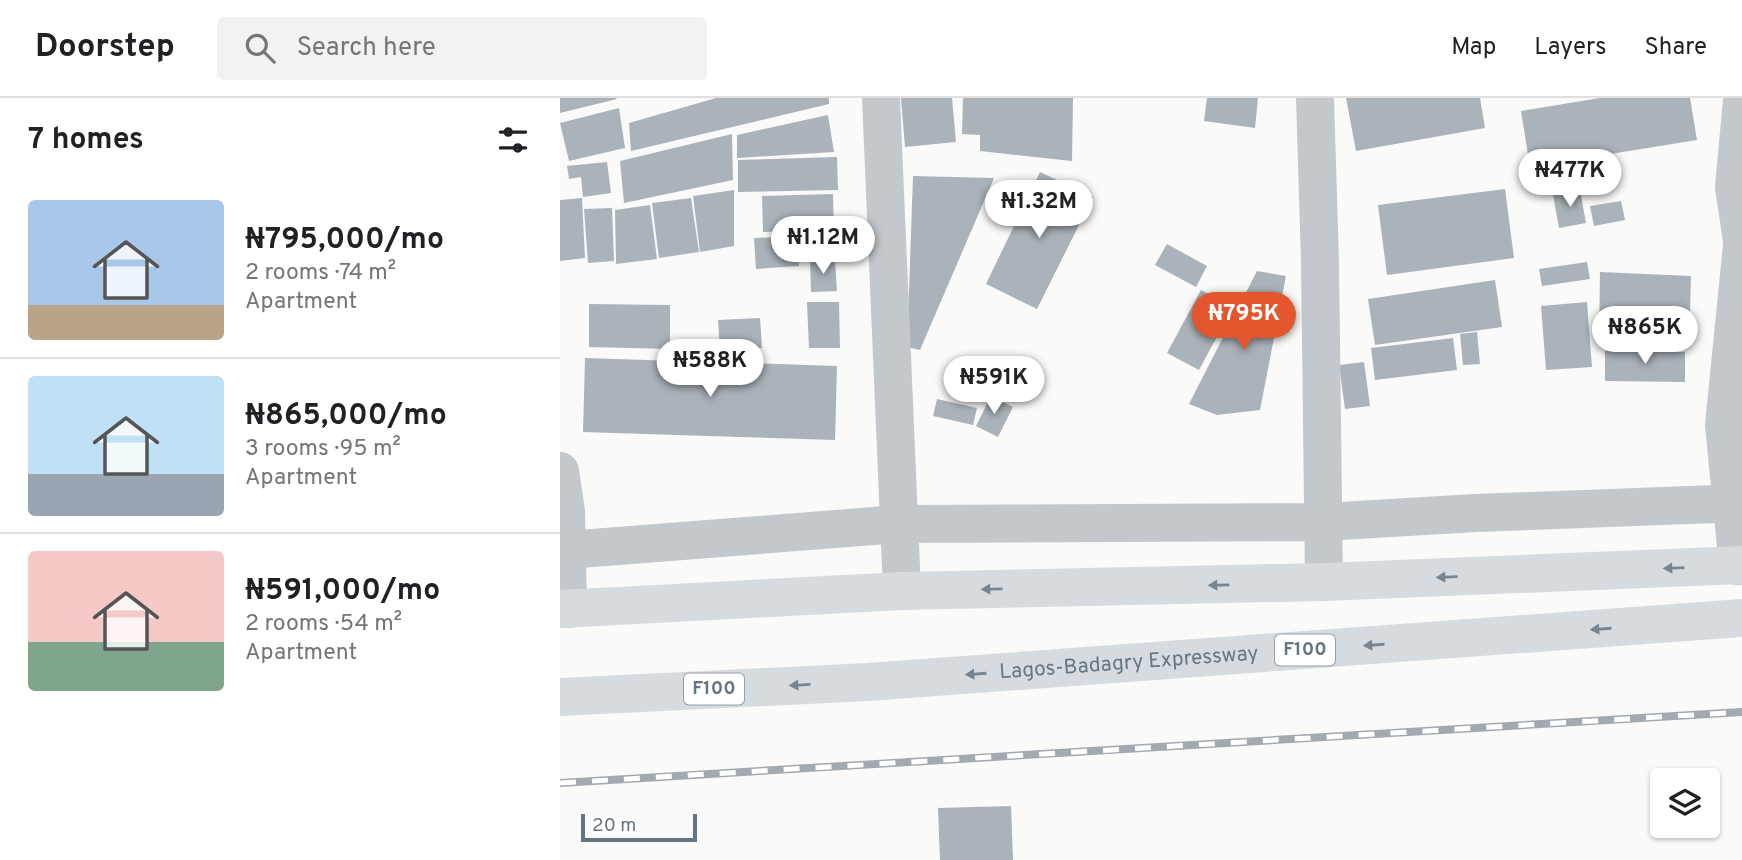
<!DOCTYPE html>
<html lang="en">
<head>
<meta charset="utf-8">
<style>
	:root { --surface:#fff; --page:#f2f2f2; --text:#202124; --muted:#757577; --line:#e0e0e0; --accent:#e4572e }
	body { margin:0; font-family:Overpass,sans-serif; background:var(--page); color:var(--text); height:100vh; display:flex; flex-direction:column; font-size:26px; white-space:nowrap }
	* { box-sizing:border-box; margin:0 }
	p { font-size:23px; color:var(--muted) }
	.icon { flex:none; width:38px; height:38px; fill:none; stroke:currentColor; stroke-width:2; stroke-linecap:round; stroke-linejoin:round }
	.map { position:relative; flex:1; overflow:hidden }
	.side { display:flex; flex-direction:column; background:var(--surface); width:560px }
	.side>* { flex:none }
	.fabs { position:absolute; left:1090px; top:670px; display:grid; gap:14px }
	.fabs a { display:grid; place-items:center; width:70px; height:70px; border-radius:7px; background:var(--surface); box-shadow:0 2px 5px #0004; font-size:35px }
	.scale { position:absolute; left:21px; bottom:18px; width:116px; box-sizing:border-box; padding-left:7px; border:4px solid #657683; border-top:0; font-size:19px; line-height:24px; white-space:nowrap; color:#657683; -webkit-text-stroke:5px #fff; paint-order:stroke }
	.price { position:absolute; translate:-50% -60px; padding:0 16px; border-radius:24px; background:#fff; color:#222; font-size:23px; line-height:46px; filter:drop-shadow(0 2px 4px #0008) }
	.price::after { content:''; position:absolute; left:50%; top:42px; width:21px; height:16px; margin-left:-10px; background:inherit; clip-path:polygon(0 0,100% 0,50% 100%) }
	.price.on { background:var(--accent); color:#fff }
	ul { padding:0; list-style:none }
	li { display:flex; align-items:center; gap:21px; height:175px; padding:0 28px }
	li+li { border-top:2px solid var(--line) }
	li span { display:grid; place-items:center; flex:none; width:196px; height:140px; border-radius:7px; color:#555 }
	li>.icon { margin-inline-start:auto }
	span .icon { width:84px; height:84px; fill:#fffc; stroke-width:1 }
	li b { font-size:30px }
	h2 { display:flex; justify-content:space-between; align-items:center; height:84px; padding:0 28px; font-size:30px }
	header { display:flex; align-items:center; gap:42px; box-sizing:border-box; height:98px; padding:0 35px; background:var(--surface); border-bottom:2px solid var(--line) }
	header strong { font-size:33px }
	nav { display:flex; gap:38px; margin-inline-start:auto; font-size:24px }
	.search { width:490px; height:63px; background:var(--page); display:flex; align-items:center; gap:18px; box-sizing:border-box; padding:0 24px; border-radius:7px; color:var(--muted); font-size:26px }
	main { display:flex; flex:1; min-height:0 }
	.map>svg:first-child { display:block }
	.building { fill:#aab3b9 }
	.lines { fill:none; stroke-linecap:round; stroke-linejoin:round }
	.minor { stroke:#c3c8cc; stroke-width:38 }
	.major { stroke:#d6dbdf; stroke-width:38 }
	.highway { stroke:#d6dbdf; stroke-width:38 }
	.rail-casing { stroke:#a2aab0; stroke-width:8 }
	.rail { stroke:#fff; stroke-width:5; stroke-dasharray:16; stroke-linecap:butt }
	.oneway { fill:#768591 }
	.labels { text-anchor:middle; dominant-baseline:central; stroke-width:7; stroke-linejoin:round; paint-order:stroke }
	.shield { fill:#fff; stroke:#939fa8; stroke-width:2 }
	.shield-label { font-size:19px; font-weight:bold; fill:#657683 }
	.street-label { font-size:21px; fill:#657683; stroke:#fff }
</style>
</head>
<body>
<header>
<strong>Doorstep</strong>
<div class="search"><svg class="icon" aria-label="search" viewBox="0 0 24 24"><circle cx="10" cy="10" r="6"/><path d="M15 15l6 6"/></svg>Search here</div>
<nav><a>Map</a><a>Layers</a><a>Share</a></nav>
</header>
<main>
<section class="side">
<h2>7 homes<svg class="icon" aria-label="filters" viewBox="0 0 24 24"><path d="M4 7h16M4 17h16"/><circle cx="9" cy="7" r="2"/><circle cx="15" cy="17" r="2"/></svg></h2>
<ul>
<li><span style="background:linear-gradient(#a9c7e8 75%,#b9a48a 0)"><svg class="icon" aria-label="home" viewBox="0 0 24 24"><path d="M3 11l9-7 9 7M6 9v11h12V9"/></svg></span><div><b>₦795,000/mo</b><p>2 rooms · 74 m²</p><p>Apartment</p></div></li>
<li><span style="background:linear-gradient(#bfe0f5 70%,#9aa5b1 0)"><svg class="icon" aria-label="home" viewBox="0 0 24 24"><path d="M3 11l9-7 9 7M6 9v11h12V9"/></svg></span><div><b>₦865,000/mo</b><p>3 rooms · 95 m²</p><p>Apartment</p></div></li>
<li><span style="background:linear-gradient(#f6c9c9 65%,#7fa58c 0)"><svg class="icon" aria-label="home" viewBox="0 0 24 24"><path d="M3 11l9-7 9 7M6 9v11h12V9"/></svg></span><div><b>₦591,000/mo</b><p>2 rooms · 54 m²</p><p>Apartment</p></div></li>
</ul>
</section>
<div class="map">
<svg width="1182" height="762" viewBox="0 0 1182 762">
	<rect width="100%" height="100%" fill="#fafaf8"/>
	<path class="building" d="M0,0H56L57,1L0,15Z
		M156,0H269V6L71,53L69,25Z
		M341,0H392L396,44L345,49Z
		M403,0H513L512,63L420,53V37L402,36Z
		M647,0H698L695,30L644,23Z
		M786,0H920L925,30L796,53Z
		M1040,0H1130L1137,42L970,69L961,13Z
		M59,10L65,50L9,63L0,25Z
		M268,17L274,54L177,60V37Z
		M172,36L173,82L64,105L60,63Z
		M277,59L278,92L178,94V62Z
		M47,64L51,95L23,99L21,79L9,81L7,68Z
		M480,74L533,99L477,211L426,186Z
		M353,78L434,80L360,252L347,249Z
		M945,91L954,160L827,177L818,107Z
		M174,92V148L140,154L133,98Z
		M1020,92L1026,125L999,130L993,97Z
		M273,96L274,132L203,134L202,98Z
		M22,100L25,160L0,163V102Z
		M131,100L139,154L99,160L92,105Z
		M1061,103L1065,122L1034,128L1030,108Z
		M90,107L97,161L56,166L55,112Z
		M52,110L54,163L28,165L24,111Z
		M237,138L239,168L196,171L194,140Z
		M607,146L647,168L636,189L595,167Z
		M250,162H275L277,193L251,194Z
		M1027,164L1030,181L982,188L979,171Z
		M697,173L726,178L700,312L657,317L629,306Z
		M1040,174L1131,178L1129,249L1039,246Z
		M935,182L942,229L815,247L808,201Z
		M641,192L673,209L639,272L607,255Z
		M247,204H279L280,250H249Z
		M1027,204L1032,269L986,272L981,208Z
		M29,206L110,207V251L29,249Z
		M200,220L202,250L160,252L158,222Z
		M917,234L920,266L903,267L900,236Z
		M893,240L897,272L815,282L811,250Z
		M1045,253L1125,254V284L1045,283Z
		M25,260L277,268L275,342L23,334Z
		M804,264L810,308L785,311L779,267Z
		M431,298L453,309L438,339L416,328Z
		M377,301L417,310L413,327L373,318Z
		M451,708L453,762H380L378,710Z"/>
	<g class="lines">
		<path class="minor" d="M321,0L342,493
			M755,0L760,164L764,484
			M1182,2L1174,89L1182,143
			M0,373L6,413L8,511
			M7,452L339,426L763,424L916,415L1182,405
			M1178,468L1164,327L1182,147"/>
		<path class="major" d="M0,511L342,493L764,484L1182,467"/>
		<path class="highway" id="s1" d="M0,599L308,584L1182,520"/>
		<defs>
			<path id="rail" d="M0,685L1182,614"/>
		</defs>
		<use href="#rail" class="rail-casing"/>
		<use href="#rail" class="rail"/>
	</g>
	<defs><path id="oneway-solid" d="M-6-.8H1V-3.2L6.5 0L1 3.2V.8H-6Z" transform="scale(1.75)"/></defs>
	<g class="oneway">
		<use href="#oneway-solid" transform="translate(1114 470) rotate(178)"/>
		<use href="#oneway-solid" transform="translate(887 479) rotate(178)"/>
		<use href="#oneway-solid" transform="translate(659 487) rotate(179)"/>
		<use href="#oneway-solid" transform="translate(432 491) rotate(179)"/>
		<use href="#oneway-solid" transform="translate(1041 531) rotate(176)"/>
		<use href="#oneway-solid" transform="translate(814 547) rotate(176)"/>
		<use href="#oneway-solid" transform="translate(416 576) rotate(176)"/>
		<use href="#oneway-solid" transform="translate(240 587) rotate(177)"/>
	</g>
	<g class="labels">
		<g class="shield">
			<rect x="715" y="536.5" width="60" height="31" rx="5"/>
			<rect x="124" y="575.5" width="60" height="31" rx="5"/>
		</g>
		<g class="shield-label">
			<text x="745" y="552">F100</text>
			<text x="154" y="591">F100</text>
		</g>
		<g class="street-label">
			<text stroke="none"><textPath href="#s1" startOffset="570">Lagos-Badagry Expressway</textPath></text>
		</g>
	</g>
</svg>
<div class="fabs">
<a><svg class="icon" aria-label="layers" viewBox="0 0 24 24"><path d="M12 4l9 5-9 5-9-5zM3 14l9 5 9-5"/></svg></a>
</div>
<div class="scale">20 m</div>
<b class="price" style="left:1010px;top:111px">₦477K</b>
<b class="price" style="left:479px;top:142px">₦1.32M</b>
<b class="price" style="left:263px;top:178px">₦1.12M</b>
<b class="price on" style="left:684px;top:254px">₦795K</b>
<b class="price" style="left:1085px;top:268px">₦865K</b>
<b class="price" style="left:150px;top:301px">₦588K</b>
<b class="price" style="left:434px;top:318px">₦591K</b>
</div>
</main>
</body>
</html>
